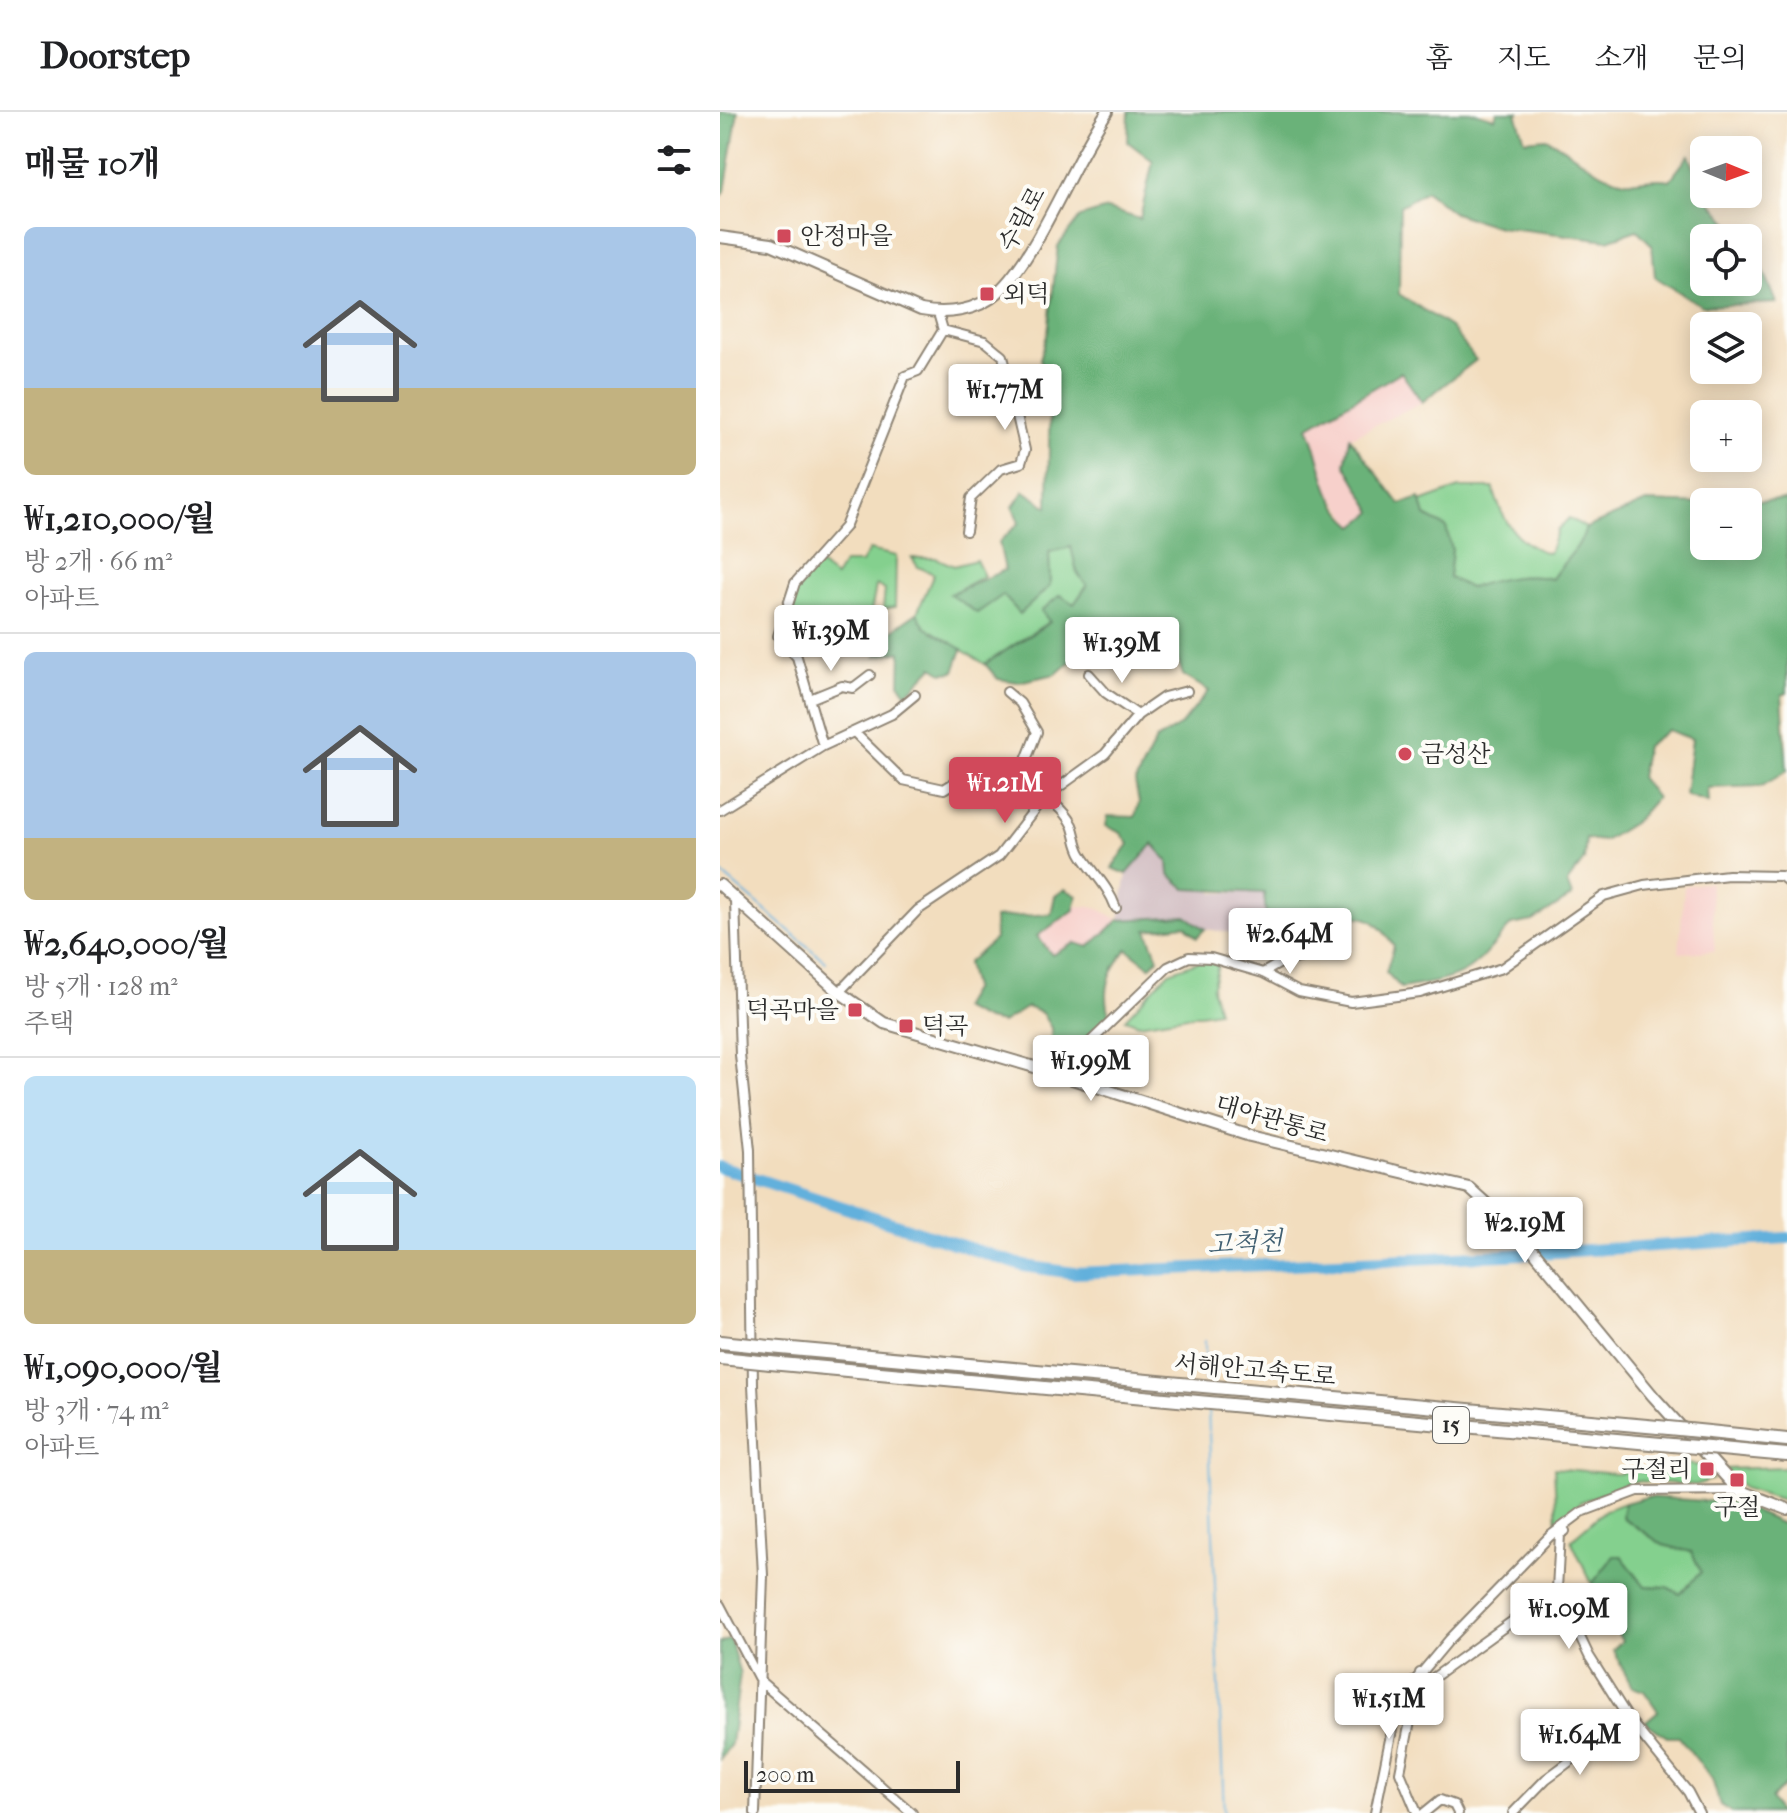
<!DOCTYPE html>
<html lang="ko">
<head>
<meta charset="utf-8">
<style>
	:root { --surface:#fff; --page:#f2f2f2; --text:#202124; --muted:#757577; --line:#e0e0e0; --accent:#d1495b }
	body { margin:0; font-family:"IM FELL French Canon","Noto Serif KR",serif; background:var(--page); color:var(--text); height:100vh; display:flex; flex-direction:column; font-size:30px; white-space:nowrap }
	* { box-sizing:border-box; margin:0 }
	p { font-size:26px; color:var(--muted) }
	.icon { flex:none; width:44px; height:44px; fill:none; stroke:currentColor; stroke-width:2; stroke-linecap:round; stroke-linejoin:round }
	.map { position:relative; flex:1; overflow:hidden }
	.drawer { display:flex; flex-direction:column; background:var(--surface); width:720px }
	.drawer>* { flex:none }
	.needle { width:52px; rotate:91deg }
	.fabs { position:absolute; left:970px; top:24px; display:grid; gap:16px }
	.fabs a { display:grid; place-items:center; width:72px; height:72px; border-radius:12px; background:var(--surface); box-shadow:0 4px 20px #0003; font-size:40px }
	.scale { position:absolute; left:24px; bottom:20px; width:216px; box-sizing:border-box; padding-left:8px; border:4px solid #2b2b2b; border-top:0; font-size:22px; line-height:28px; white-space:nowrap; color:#2b2b2b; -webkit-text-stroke:6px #fdfcf7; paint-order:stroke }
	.price { position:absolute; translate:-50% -68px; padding:0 18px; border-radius:8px; background:#fff; color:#222; font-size:26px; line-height:52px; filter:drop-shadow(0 2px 4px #0008) }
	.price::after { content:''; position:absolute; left:50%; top:48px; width:24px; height:18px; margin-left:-12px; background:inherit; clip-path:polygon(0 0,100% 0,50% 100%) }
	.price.selected { background:var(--accent); color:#fff }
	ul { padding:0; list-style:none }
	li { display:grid; align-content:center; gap:16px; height:424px; padding:0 24px }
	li+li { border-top:2px solid var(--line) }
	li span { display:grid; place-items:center; height:248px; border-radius:12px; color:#555 }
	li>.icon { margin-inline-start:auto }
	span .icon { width:144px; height:144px; fill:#fffc; stroke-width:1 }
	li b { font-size:34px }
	h2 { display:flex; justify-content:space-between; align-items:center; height:96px; padding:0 24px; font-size:34px }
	header { display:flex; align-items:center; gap:48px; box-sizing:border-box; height:112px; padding:0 40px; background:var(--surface); border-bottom:2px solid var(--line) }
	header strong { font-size:38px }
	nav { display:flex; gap:44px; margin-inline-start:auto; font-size:28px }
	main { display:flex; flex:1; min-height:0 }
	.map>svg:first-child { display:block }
	.built { fill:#f7d0cb }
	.industrial { fill:#d2bec2 }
	.green { fill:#84d08e; stroke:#587e5c; stroke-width:2 }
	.forest { fill:#6bb279; stroke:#4b6e52; stroke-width:2 }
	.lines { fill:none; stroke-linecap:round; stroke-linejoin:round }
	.stream { stroke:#62b0dc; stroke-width:2 }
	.river { stroke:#62b0dc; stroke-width:12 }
	.minor-casing { stroke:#8e8474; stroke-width:12 }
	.major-casing { stroke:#8e8474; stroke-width:14 }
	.highway-casing { stroke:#8e8474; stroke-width:16 }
	.minor { stroke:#fff; stroke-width:8 }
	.major { stroke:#fff; stroke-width:10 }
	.highway { stroke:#fff; stroke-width:12 }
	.highway-bridge-casing { stroke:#8e8474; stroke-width:16; stroke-linecap:butt }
	.highway-bridge { stroke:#fff; stroke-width:12 }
	.poi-dot { fill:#d1495b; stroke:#fdfcf7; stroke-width:3 }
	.labels { text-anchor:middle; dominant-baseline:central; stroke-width:8; stroke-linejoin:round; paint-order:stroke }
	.shield { fill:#fdfcf7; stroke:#6a6a68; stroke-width:2 }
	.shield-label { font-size:22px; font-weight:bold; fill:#2b2b2b }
	.street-label { font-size:24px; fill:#2b2b2b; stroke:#fdfcf7 }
	.poi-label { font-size:24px; fill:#2b2b2b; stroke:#fdfcf7; text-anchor:start }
	.water-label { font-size:26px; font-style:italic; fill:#416072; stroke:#fdfcf7 }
</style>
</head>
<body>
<header>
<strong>Doorstep</strong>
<nav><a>홈</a><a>지도</a><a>소개</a><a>문의</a></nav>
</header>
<main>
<section class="drawer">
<h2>매물 10개<svg class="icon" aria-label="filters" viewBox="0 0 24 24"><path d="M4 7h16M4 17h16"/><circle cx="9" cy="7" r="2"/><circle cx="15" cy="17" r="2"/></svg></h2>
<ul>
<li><span style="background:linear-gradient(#a9c7e8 65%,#c2b280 0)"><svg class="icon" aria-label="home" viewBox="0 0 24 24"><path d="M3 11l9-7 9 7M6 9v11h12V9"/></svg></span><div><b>₩1,210,000/월</b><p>방 2개 · 66 m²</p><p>아파트</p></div></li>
<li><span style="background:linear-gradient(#a9c7e8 75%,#c2b280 0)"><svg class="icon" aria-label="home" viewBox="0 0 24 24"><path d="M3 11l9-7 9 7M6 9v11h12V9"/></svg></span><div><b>₩2,640,000/월</b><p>방 5개 · 128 m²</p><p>주택</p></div></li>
<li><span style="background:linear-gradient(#bfe0f5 70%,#c2b280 0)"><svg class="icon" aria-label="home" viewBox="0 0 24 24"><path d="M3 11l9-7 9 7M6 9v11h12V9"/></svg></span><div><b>₩1,090,000/월</b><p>방 3개 · 74 m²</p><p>아파트</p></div></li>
</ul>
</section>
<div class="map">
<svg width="1067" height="1701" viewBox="0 0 1067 1701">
	<rect width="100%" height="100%" fill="#fdfcf7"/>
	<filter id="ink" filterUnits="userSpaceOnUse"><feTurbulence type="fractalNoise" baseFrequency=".0125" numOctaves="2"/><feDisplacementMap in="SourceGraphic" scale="16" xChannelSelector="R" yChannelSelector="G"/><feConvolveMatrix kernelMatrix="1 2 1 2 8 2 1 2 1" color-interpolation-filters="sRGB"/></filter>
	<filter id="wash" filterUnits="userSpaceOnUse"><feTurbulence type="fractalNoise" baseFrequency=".006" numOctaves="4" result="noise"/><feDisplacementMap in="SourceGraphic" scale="32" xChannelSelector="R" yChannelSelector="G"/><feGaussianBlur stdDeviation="1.8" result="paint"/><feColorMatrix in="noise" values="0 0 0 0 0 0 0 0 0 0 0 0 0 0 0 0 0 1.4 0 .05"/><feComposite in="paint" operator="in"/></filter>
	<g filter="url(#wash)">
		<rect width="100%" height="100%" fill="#f2ddbe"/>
		<path class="built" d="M682,260L702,290L630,326L625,352L653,400L635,415L602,369L597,335L588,315Z
			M990,770L995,839L959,841L964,774Z
			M355,794L376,795L399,808L369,835L354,831L332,844L317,824Z"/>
		<path class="industrial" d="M433,732L448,749L494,781H544L546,804L540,825L485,817L465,804L399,808L407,762Z"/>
		<path class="green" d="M739,376H773C781,406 797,434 829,441L837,419L849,406L866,416C860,438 844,448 832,467C803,461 776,467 749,477L729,465L732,438L704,404L701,390Z
			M352,435L357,460L367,473L354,492L340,484L322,499L330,509L265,552L205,515L197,501L214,462L198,455L192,446H216L234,454L256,448L264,464L230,482L283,483L300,501L330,474L329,440Z
			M149,438L176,444L175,495L163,497L165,478L156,473C142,565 125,509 76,540L62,520L77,475L97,451L115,465L124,451H141Z
			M483,848L498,853L492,877L498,899L419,912L405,907L449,860Z
			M968,1352L982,1354L993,1367L976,1373L915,1369L860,1390L856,1400L837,1413L834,1356L896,1362L915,1359L961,1362Z
			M1067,1355V1389L1023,1376L1004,1357Z
			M904,1391L903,1406L943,1433L972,1440L981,1460L960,1483L947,1475L925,1474L901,1444H894L872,1472L851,1428L885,1398Z"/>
		<path class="forest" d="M0,0H18L5,79L0,85Z
			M409,0H755L775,6L777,0H800L796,1L805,28L826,26C854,40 874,63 905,69C920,71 934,64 950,68L969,43L984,82L1022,126H984V170H1028V133L1039,147L1057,191L982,194L935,165L932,133L917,118L888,128L779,115L734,101L706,79L680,94L679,182L730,215L756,248L702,290L681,260L588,315C605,351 600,385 635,414L653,400L625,352L630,326L680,392L700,386L705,404L726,415L732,438L729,465L749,476C776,467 803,461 832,467C844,448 860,437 866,416L926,390L984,392V434H1028V390H1005L1067,388V581L1062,583L1067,659L1042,674L987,676L988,690L965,683L972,627L948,618L926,634L920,665L936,686L916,709L884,729L866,727L864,748L847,771L852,784L813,809L791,813C747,864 748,865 681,876L666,860L674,834C643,786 637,817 600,795L582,805L564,804L576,828L556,840L540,825L546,804L544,781L466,777L449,762L448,749L433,732L407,762L392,756L409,732L401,721L386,714L388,704L415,705L419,690L415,670L436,628L461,613L489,579L463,563L457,545L426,557L406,541L395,511L382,509L353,547L336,562L298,570L278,567L265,552L330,510L321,499L340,483L354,492L367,474L357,460L351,435L329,440L330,474L300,502L283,483L257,501L230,482L285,458L279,430L299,411L293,395L304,379L328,395L330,275L320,247L328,220L338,134L360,105L387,97L420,107L433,49L408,30Z
			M197,501L205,515L242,537L234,560L223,561L213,555L187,582L180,572L181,539L156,544L167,522Z
			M345,777L357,784L354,798L317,824L332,843L355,831L369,835L399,808L466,804L485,817L477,825L465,813L427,818L438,846L430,855L407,837C388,860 382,879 391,908L361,932L331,943V916L322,901L307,895L282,911L266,908L241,896L253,876L247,851L275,827L274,806L331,802L335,784Z
			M927,1385L1015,1391L1067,1414V1677L1065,1673L1051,1687L1059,1701H1013L1000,1693L992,1667L959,1625H947L925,1610L938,1599L924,1579L912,1575L893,1538L902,1529L875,1486L872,1472L894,1444H901L925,1474L947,1475L960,1482L981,1460L972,1440L943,1433L902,1405L904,1391Z
			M10,1527L20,1562L11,1632L0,1647V1531Z"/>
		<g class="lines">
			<path class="stream" d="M0,760L106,850
				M485,1228V1268
				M488,1295L504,1701"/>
			<path class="river" d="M0,1055L304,1154L354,1161L785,1143L1067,1126"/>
		</g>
	</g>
	<g filter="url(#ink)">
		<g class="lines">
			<defs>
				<path id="minor" d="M223,218L265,229L283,244L305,338L301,351L281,357L251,386L246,419
					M369,562L386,581L418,603
					M287,580L300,591L317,620L297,671
					M90,587L122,574L133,576L150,563
					M136,622L183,668L224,677L249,661C286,669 332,676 352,713C356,723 356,734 362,743C374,762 388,774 396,796
					M103,634L172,602L195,583
					M0,698L103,634L77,545L58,524L75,471L125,415L185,264L198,259L223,218L218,201
					M15,788L20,943L30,1038L33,1273L43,1463L35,1701
					M543,861L562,850L587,844
					M119,880L198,798L279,744L324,686L385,642L418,603L444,585L467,579
					M318,956L367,933L448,855L469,845L491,846L543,861L579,880L631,890L700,881L782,856L884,784L924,773L1008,763L1061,764L1067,769
					M845,1419L840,1422L837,1477L869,1544L908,1606L968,1680L979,1701
					M0,1493L40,1569L192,1701
					M700,1561L709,1569L837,1477
					M655,1701L676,1598L688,1577L729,1528L830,1424L862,1400L918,1379L1018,1378
					M697,1701L680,1660L696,1579L709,1569
					M704,1701L720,1688L734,1693L738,1701
					M793,1701L826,1667L908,1606"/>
				<path id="major" d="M0,125L51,132L201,198C227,203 257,199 277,181C319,143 352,50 387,0
					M0,773L119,880L164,911L318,956L530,1024L749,1076L798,1120L933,1284L1018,1378L1067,1397"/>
				<path id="highway" d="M0,1230L21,1232
					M50,1235L938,1315
					M0,1246L21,1248
					M50,1251L952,1333
					M989,1320L1067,1328
					M1001,1337L1067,1343"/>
			</defs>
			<use href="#minor" class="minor-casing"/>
			<use href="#major" class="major-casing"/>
			<use href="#highway" class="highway-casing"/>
			<use href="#minor" class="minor"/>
			<use href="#major" class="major"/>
			<use href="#highway" class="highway"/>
			<defs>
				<path id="highway-bridge" d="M21,1232L50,1235
					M21,1248L50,1251
					M938,1315L989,1320
					M952,1333L1001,1337"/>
			</defs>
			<use href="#highway-bridge" class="highway-bridge-casing"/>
			<use href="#highway-bridge" class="highway-bridge"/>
		</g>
	</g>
	<g class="poi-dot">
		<rect x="56" y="116" width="16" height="16" rx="4"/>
		<rect x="259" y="174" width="16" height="16" rx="4"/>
		<circle cx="685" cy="642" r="8"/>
		<rect x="127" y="890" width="16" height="16" rx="4"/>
		<rect x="178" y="906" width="16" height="16" rx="4"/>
		<rect x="979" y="1349" width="16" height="16" rx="4"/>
		<rect x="1009" y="1360" width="16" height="16" rx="4"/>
	</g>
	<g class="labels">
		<rect class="shield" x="713" y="1295" width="36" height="36" rx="6"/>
		<g class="shield-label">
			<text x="731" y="1313">15</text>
		</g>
		<g class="street-label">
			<text transform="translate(302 107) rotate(-61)">수림로</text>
			<text transform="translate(552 1007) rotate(16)">대야관통로</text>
			<text transform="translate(535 1258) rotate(5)">서해안고속도로</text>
		</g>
		<g class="poi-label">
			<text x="80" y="124">안정마을</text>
			<text x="283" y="182">외덕</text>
			<text x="701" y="642">금성산</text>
			<text x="119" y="898" text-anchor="end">덕곡마을</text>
			<text x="202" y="914">덕곡</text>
			<text x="971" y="1357" text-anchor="end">구절리</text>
			<text x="1017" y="1395" text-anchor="middle">구절</text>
		</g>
		<g class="water-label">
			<text transform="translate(525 1131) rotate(-3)">고척천</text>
		</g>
	</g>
</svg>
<div class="fabs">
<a><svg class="needle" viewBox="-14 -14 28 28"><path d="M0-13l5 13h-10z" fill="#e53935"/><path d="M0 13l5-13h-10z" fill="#757577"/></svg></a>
<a><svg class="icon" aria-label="locate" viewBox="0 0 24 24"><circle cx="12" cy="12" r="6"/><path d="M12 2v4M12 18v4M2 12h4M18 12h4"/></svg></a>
<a><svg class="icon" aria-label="layers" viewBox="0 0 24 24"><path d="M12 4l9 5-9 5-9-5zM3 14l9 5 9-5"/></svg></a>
<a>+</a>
<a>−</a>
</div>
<div class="scale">200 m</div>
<b class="price" style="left:285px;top:320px">₩1.77M</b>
<b class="price" style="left:111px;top:561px">₩1.39M</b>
<b class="price" style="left:402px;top:573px">₩1.39M</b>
<b class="price selected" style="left:285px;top:713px">₩1.21M</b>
<b class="price" style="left:570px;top:864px">₩2.64M</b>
<b class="price" style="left:371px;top:991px">₩1.99M</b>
<b class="price" style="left:805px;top:1153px">₩2.19M</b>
<b class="price" style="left:849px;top:1539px">₩1.09M</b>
<b class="price" style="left:669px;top:1629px">₩1.51M</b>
<b class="price" style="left:860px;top:1665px">₩1.64M</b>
</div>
</main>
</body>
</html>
